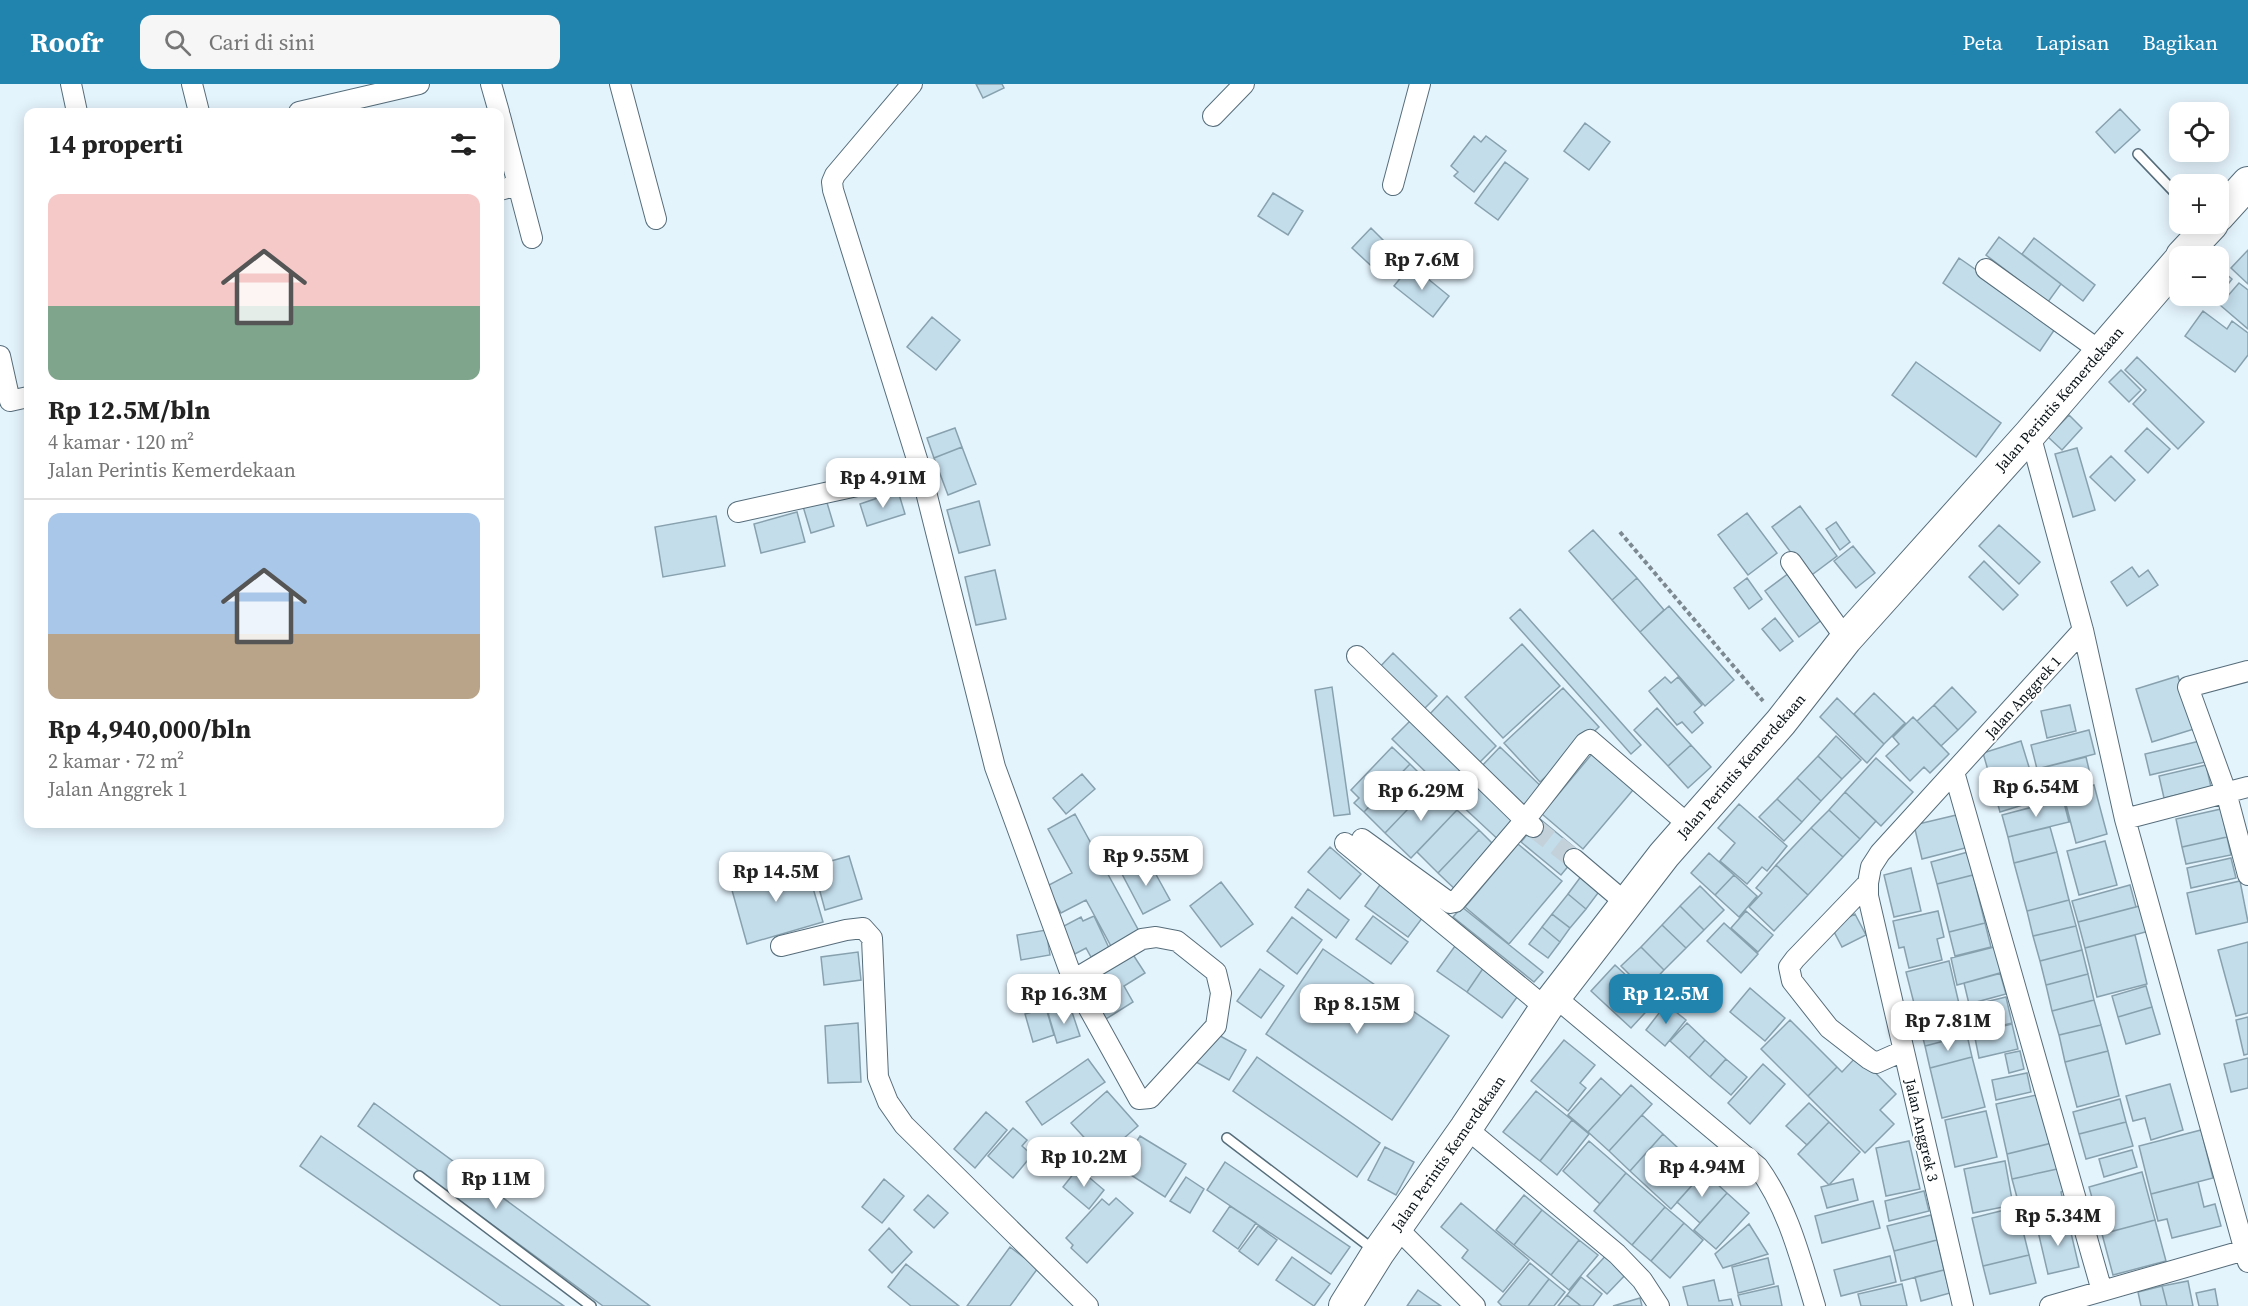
<!DOCTYPE html>
<html lang="id">
<head>
<meta charset="utf-8">
<style>
	:root { --surface:#fff; --page:#f6f6f6; --text:#222; --muted:#767676; --line:#e0e0e0; --accent:#2184af }
	body { margin:0; font-family:"Source Serif 4",serif; background:var(--page); color:var(--text); height:100vh; display:flex; flex-direction:column; font-size:22px; white-space:nowrap }
	* { box-sizing:border-box; margin:0 }
	p { font-size:20px; color:var(--muted) }
	.icon { flex:none; width:33px; height:33px; fill:none; stroke:currentColor; stroke-width:2; stroke-linecap:round; stroke-linejoin:round }
	.map { position:relative; flex:1; overflow:hidden }
	.panel { position:absolute; left:24px; top:24px; width:480px; height:720px; display:flex; flex-direction:column; background:var(--surface); border-radius:12px; box-shadow:0 3px 15px #0003 }
	.panel>* { flex:none }
	.tools { position:absolute; left:2169px; top:18px; display:grid; gap:12px }
	.tools a { display:grid; place-items:center; width:60px; height:60px; border-radius:12px; background:var(--surface); box-shadow:0 3px 15px #0003; font-size:30px }
	.price { position:absolute; translate:-50% -51px; padding:0 14px; border-radius:12px; background:#fff; color:#222; font-size:20px; line-height:39px; filter:drop-shadow(0 2px 3px #0008) }
	.price::after { content:''; position:absolute; left:50%; top:36px; width:18px; height:14px; margin-left:-9px; background:inherit; clip-path:polygon(0 0,100% 0,50% 100%) }
	.price.on { background:var(--accent); color:#fff }
	ul { padding:0; list-style:none }
	li { display:grid; align-content:center; gap:12px; height:318px; padding:0 24px }
	li+li { border-top:2px solid var(--line) }
	li span { display:grid; place-items:center; height:186px; border-radius:12px; color:#555 }
	li>.icon { margin-inline-start:auto }
	span .icon { width:108px; height:108px; fill:#fffc; stroke-width:1 }
	li b { font-size:26px }
	h2 { display:flex; justify-content:space-between; align-items:center; height:72px; padding:0 24px; font-size:26px }
	header { display:flex; align-items:center; gap:36px; box-sizing:border-box; height:84px; padding:0 30px; background:var(--accent); color:#fff }
	header strong { font-size:28px }
	nav { display:flex; gap:33px; margin-inline-start:auto; font-size:21px }
	.search { width:420px; height:54px; background:var(--page); display:flex; align-items:center; gap:15px; box-sizing:border-box; padding:0 21px; border-radius:12px; color:var(--muted); font-size:22px }
	.map>svg:first-child { display:block }
	.building { fill:#c3ddeb; stroke:#88a1ae; stroke-width:1.5 }
	.lines { fill:none; stroke-linecap:round; stroke-linejoin:round }
	.minor-tunnel { stroke:#c3d2da; stroke-width:20; stroke-dasharray:20 10; stroke-linecap:butt }
	.service-casing { stroke:#566d7a; stroke-width:12 }
	.minor-casing { stroke:#566d7a; stroke-width:22 }
	.primary-casing { stroke:#566d7a; stroke-width:34 }
	.path { stroke:#7d8991; stroke-width:4; stroke-dasharray:4.5 3; stroke-linecap:butt }
	.service { stroke:#fff; stroke-width:9 }
	.minor { stroke:#fff; stroke-width:20 }
	.primary { stroke:#fff; stroke-width:32 }
	.labels { text-anchor:middle; dominant-baseline:central; stroke-width:4.5; stroke-linejoin:round; paint-order:stroke }
	.street-label { font-size:15px; fill:#081116; stroke:#fff }
</style>
</head>
<body>
<header>
<strong>Roofr</strong>
<div class="search"><svg class="icon" aria-label="search" viewBox="0 0 24 24"><circle cx="10" cy="10" r="6"/><path d="M15 15l6 6"/></svg>Cari di sini</div>
<nav><a>Peta</a><a>Lapisan</a><a>Bagikan</a></nav>
</header>
<div class="map">
<svg width="2248" height="1222" viewBox="0 0 2248 1222">
	<rect width="100%" height="100%" fill="#e4f4fd"/>
	<path class="building" d="M976,0H1002L1004,4L983,14Z
		M2120,25L2140,46L2115,69L2096,48Z
		M1585,39L1610,58L1589,86L1564,67Z
		M1474,52L1481,58L1486,52L1506,67L1474,108L1454,92L1458,88L1451,82Z
		M1505,78L1528,95L1498,136L1475,119Z
		M1273,109L1303,127L1288,151L1258,132Z
		M1371,144L1399,172L1381,191L1352,164Z
		M1999,153L2061,200L2048,218L1986,171Z
		M2034,154L2095,201L2083,217L2022,170Z
		M2248,166V200L2231,184Z
		M1959,174L2057,242L2040,267L1943,199Z
		M1411,181L1449,212L1433,233L1394,202Z
		M2218,183L2232,195L2215,217L2208,212H2218Z
		M2239,199L2248,206V245L2220,221Z
		M2203,227L2227,245L2232,237L2248,249V271L2235,288L2185,252Z
		M932,233L960,256L936,286L907,263Z
		M2137,273L2204,338L2178,365L2133,320L2146,306L2125,286Z
		M1916,278L2001,339L1976,373L1892,311Z
		M2121,286L2141,306L2129,318L2109,298Z
		M2069,331L2082,344L2062,366L2048,353Z
		M955,344L962,363L934,374L927,354Z
		M2147,344L2170,365L2148,389L2125,367Z
		M962,363L976,400L948,411L934,374Z
		M2077,364L2095,426L2073,433L2055,370Z
		M2111,372L2135,396L2115,417L2090,393Z
		M898,407L905,430L867,442L860,420Z
		M825,412L834,442L811,449L802,419Z
		M979,417L990,461L959,469L947,426Z
		M1800,422L1837,472L1809,493L1772,443Z
		M797,428L805,458L761,469L754,440Z
		M1747,429L1777,469L1748,491L1718,451Z
		M716,432L725,482L663,493L655,443Z
		M1836,438L1850,458L1840,466L1826,445Z
		M1999,441L2040,478L2019,500L1979,462Z
		M1593,446L1637,494L1612,516L1569,467Z
		M1853,462L1875,489L1856,504L1834,477Z
		M1984,477L2018,511L2003,526L1969,493Z
		M2132,483L2139,493L2148,486L2158,501L2127,522L2111,498Z
		M995,486L1006,535L976,541L965,493Z
		M1793,486L1827,532L1799,553L1765,507Z
		M1637,494L1664,526L1640,548L1612,516Z
		M1747,494L1762,515L1749,525L1734,504Z
		M1669,522L1734,596L1705,622L1640,548Z
		M1520,525L1641,661L1631,670L1510,534Z
		M1775,534L1793,557L1780,567L1762,545Z
		M1522,560L1560,602L1503,654L1465,613Z
		M1393,569L1437,612L1421,628L1377,586Z
		M2178,592L2194,645L2152,658L2136,605Z
		M1665,593L1671,599L1678,593L1702,621L1694,628L1703,639L1692,649L1682,638L1677,641L1649,607Z
		M1332,603L1350,730L1334,732L1315,606Z
		M1952,603L1976,628L1958,646L1934,621Z
		M1563,604L1599,643L1540,698L1504,659Z
		M1874,609L1905,639L1884,660L1854,630Z
		M1447,612L1496,662L1475,683L1426,634Z
		M1837,614L1884,660L1867,679L1820,633Z
		M1934,621L1958,646L1941,662L1917,637Z
		M2070,621L2076,647L2047,654L2041,627Z
		M1657,624L1691,661L1668,682L1634,646Z
		M1913,633L1949,670L1930,689L1924,683L1910,697L1886,672L1899,660L1893,653Z
		M1411,636L1461,685L1442,704L1392,655Z
		M2089,646L2095,670L2037,685L2031,661Z
		M1836,652L1861,676L1842,695L1818,672Z
		M2021,657L2033,696L1994,707L1983,669Z
		M2200,657L2205,678L2150,691L2145,670Z
		M1691,661L1711,683L1688,704L1668,682Z
		M1392,663L1410,680L1364,728L1354,719L1359,714L1351,706Z
		M1500,663L1546,707L1523,730L1478,686Z
		M1596,665L1638,700L1583,765L1542,730Z
		M1818,672L1842,695L1821,717L1797,694Z
		M2086,673L2092,698L2043,710L2037,685Z
		M1876,674L1913,708L1881,742L1845,708Z
		M1410,680L1431,701L1385,749L1364,728Z
		M2206,681L2211,703L2164,714L2159,692Z
		M1466,687L1522,739L1503,760L1446,707Z
		M1082,690L1095,705L1066,730L1053,714Z
		M1797,694L1821,717L1802,738L1777,715Z
		M2033,696L2039,716L2000,728L1994,707Z
		M1431,701L1457,726L1411,774L1385,749Z
		M2094,701L2107,750L2076,759L2063,709Z
		M1845,708L1876,737L1860,755L1829,726Z
		M1777,715L1802,738L1784,757L1759,733Z
		M2063,715L2069,738L2008,753L2002,731Z
		M1739,720L1787,762L1767,787L1762,783L1747,800L1720,777L1735,759L1718,744Z
		M2221,725L2227,753L2182,763L2176,735Z
		M1457,726L1479,746L1438,789L1417,768Z
		M1829,726L1860,755L1843,773L1811,744Z
		M1965,729L1973,762L1922,775L1914,741Z
		M1075,730L1140,849L1112,864L1086,816L1061,829L1047,802L1072,789L1048,745Z
		M1540,735L1580,768L1561,791L1521,758Z
		M2050,743L2057,768L2014,779L2008,753Z
		M1811,744L1843,773L1808,811L1776,781Z
		M1479,746L1499,766L1458,808L1438,789Z
		M2227,753L2231,771L2186,780L2182,763Z
		M2105,757L2117,801L2079,811L2067,767Z
		M1518,760L1562,797L1509,860L1465,823Z
		M1330,763L1361,790L1340,815L1308,788Z
		M1968,768L1973,791L1937,800L1931,778Z
		M2057,768L2069,816L2027,827L2014,779Z
		M1709,769L1734,791L1715,811L1691,789Z
		M849,772L862,815L825,826L813,782Z
		M2231,774L2236,794L2191,804L2187,784Z
		M1148,776L1170,816L1143,830L1122,790Z
		M805,777L823,838L747,860L730,799Z
		M1776,781L1808,811L1774,847L1749,823L1762,809L1756,804Z
		M1911,784L1921,827L1894,833L1884,791Z
		M1582,791L1601,805L1586,825L1568,810Z
		M1734,791L1757,812L1739,833L1715,811Z
		M1973,791L1985,839L1949,848L1937,800Z
		M2240,797L2248,838L2196,850L2187,809Z
		M1221,798L1253,840L1221,863L1190,822Z
		M1382,798L1426,829L1408,853L1365,822Z
		M2130,801L2136,823L2078,838L2072,817Z
		M1700,802L1724,826L1704,846L1680,822Z
		M1308,805L1349,836L1336,854L1295,823Z
		M1568,810L1586,825L1570,844L1552,830Z
		M2069,816L2076,842L2033,852L2027,827Z
		M2147,820L2153,846L2085,864L2078,838Z
		M1680,822L1704,846L1686,864L1662,841Z
		M1462,823L1543,888L1534,898L1453,833Z
		M1746,827L1773,851L1758,868L1731,844Z
		M1938,827L1944,853L1937,855L1942,876L1909,884L1904,863L1899,864L1893,837Z
		M1552,830L1570,844L1560,858L1542,843Z
		M1855,830L1866,851L1842,863L1831,842Z
		M1094,832L1109,864L1091,873L1086,864L1075,870L1062,843L1081,833L1083,837Z
		M1373,832L1408,858L1391,880L1356,855Z
		M1292,833L1322,856L1297,890L1267,867Z
		M1724,839L1758,870L1741,889L1707,857Z
		M1985,839L1991,863L1955,872L1949,848Z
		M1662,841L1686,864L1664,886L1641,863Z
		M2076,842L2082,866L2040,877L2033,852Z
		M1542,843L1560,858L1548,874L1529,860Z
		M1046,846L1050,871L1021,876L1017,851Z
		M2135,851L2147,900L2097,913L2085,864Z
		M2248,858V929L2236,932L2218,866Z
		M2002,861L2009,887L1957,901L1951,874Z
		M1455,862L1484,883L1467,908L1437,887Z
		M1641,863L1664,886L1645,906L1621,882Z
		M1323,865L1449,952L1392,1036L1266,950Z
		M1130,866L1145,889L1124,902L1133,918L1106,935L1090,910L1095,907L1087,893Z
		M2082,866L2088,890L2046,901L2040,877Z
		M858,868L861,896L824,901L821,873Z
		M1949,877L1960,924L1918,935L1906,888Z
		M1615,881L1655,918L1631,944L1591,907Z
		M1484,883L1520,909L1502,934L1467,908Z
		M1260,885L1284,902L1261,934L1237,917Z
		M2000,889L2006,910L1969,920L1964,899Z
		M2088,890L2094,916L2052,927L2046,901Z
		M2146,902L2152,923L2118,933L2112,912Z
		M1750,904L1785,934L1765,957L1730,928Z
		M2006,913L2012,939L1984,946L1977,920Z
		M2094,916L2101,941L2059,951L2052,927Z
		M1666,920L1686,936L1665,962L1646,946Z
		M1070,922L1080,952L1057,959L1048,929Z
		M2152,923L2160,950L2126,960L2118,933Z
		M1046,924L1054,951L1033,958L1025,930Z
		M1960,924L1967,951L1925,962L1918,935Z
		M2248,933V970L2244,971L2236,936Z
		M1790,936L1837,983L1808,1012L1761,965Z
		M858,939L861,998L828,999L825,942Z
		M1687,939L1705,956L1689,974L1670,957Z
		M2012,940L2018,965L1979,974L1974,949Z
		M2101,941L2108,967L2065,978L2059,951Z
		M1213,948L1246,966L1229,996L1196,978Z
		M1967,951L1972,973L1930,984L1925,962Z
		M1564,956L1595,981L1580,999L1586,1004L1568,1027L1531,997Z
		M1705,956L1726,975L1710,993L1689,974Z
		M2020,967L2024,985L2009,989L2005,970Z
		M2108,967L2119,1012L2077,1023L2065,978Z
		M1858,971L1896,1010L1880,1026L1894,1040L1865,1069L1808,1012L1837,983L1842,988Z
		M1257,973L1380,1059L1357,1093L1233,1007Z
		M1972,973L1985,1023L1942,1034L1930,984Z
		M2248,974V1004L2231,1008L2224,980Z
		M1088,975L1105,998L1042,1041L1026,1018Z
		M1726,975L1747,993L1731,1011L1710,993Z
		M1763,980L1785,1000L1750,1040L1728,1019Z
		M2027,989L2031,1008L1996,1016L1992,996Z
		M1601,994L1621,1012L1588,1048L1568,1031Z
		M2170,1000L2183,1046L2151,1056L2145,1034L2133,1037L2126,1012Z
		M1631,1001L1652,1020L1609,1067L1588,1048Z
		M1107,1007L1138,1042L1102,1073L1071,1039Z
		M1536,1007L1572,1036L1540,1077L1503,1048Z
		M2045,1009L2056,1058L2007,1070L1996,1020Z
		M2120,1015L2126,1038L2079,1050L2073,1028Z
		M374,1019L650,1222H603L358,1042Z
		M1809,1019L1829,1038L1807,1061L1786,1042Z
		M1986,1027L1997,1073L1955,1083L1945,1036Z
		M986,1028L1007,1046L975,1084L954,1065Z
		M1642,1031L1663,1050L1630,1087L1609,1067Z
		M1572,1036L1589,1050L1557,1091L1540,1077Z
		M1829,1038L1860,1068L1829,1101L1798,1070Z
		M2126,1038L2133,1062L2086,1075L2079,1050Z
		M1013,1044L1027,1056L1022,1062L1032,1071L1013,1094L988,1072Z
		M2201,1046L2213,1094L2151,1110L2139,1062Z
		M1663,1050L1704,1088L1671,1125L1630,1087Z
		M321,1052L564,1222H501L300,1082Z
		M1140,1052L1186,1080L1165,1113L1120,1084Z
		M1589,1057L1626,1089L1600,1120L1563,1087Z
		M1909,1057L1920,1105L1886,1112L1876,1064Z
		M2056,1058L2062,1084L2012,1095L2007,1070Z
		M1385,1063L1414,1078L1396,1111L1368,1096Z
		M2132,1066L2137,1083L2104,1093L2099,1075Z
		M2005,1077L2013,1121L1973,1129L1964,1085Z
		M1225,1078L1350,1163L1331,1190L1207,1106Z
		M1078,1084L1104,1106L1089,1125L1063,1103Z
		M2062,1084L2067,1106L2061,1108L2068,1136L2037,1143L2030,1114L2018,1117L2012,1095Z
		M1704,1088L1727,1109L1700,1139L1677,1118Z
		M2142,1088L2155,1136L2102,1150L2089,1103Z
		M1626,1089L1665,1123L1632,1161L1594,1127Z
		M1186,1093L1204,1105L1190,1129L1170,1117Z
		M884,1095L904,1112L882,1139L862,1123Z
		M1853,1095L1858,1116L1827,1124L1821,1103Z
		M2198,1098L2204,1123L2215,1120L2221,1142L2172,1154L2167,1135L2158,1137L2151,1110Z
		M1924,1107L1929,1127L1889,1137L1885,1117Z
		M1727,1109L1749,1129L1716,1165L1694,1146Z
		M928,1111L948,1129L934,1144L914,1126Z
		M1524,1111L1542,1126L1514,1161L1496,1146Z
		M1116,1114L1133,1129L1087,1179L1071,1164L1073,1161L1066,1154L1102,1115L1109,1121Z
		M1873,1117L1880,1144L1822,1159L1815,1132Z
		M1461,1119L1529,1176L1503,1208L1462,1174L1468,1166L1441,1143Z
		M1230,1122L1256,1139L1238,1165L1213,1147Z
		M1665,1123L1684,1139L1651,1177L1632,1161Z
		M2017,1123L2029,1171L1983,1182L1972,1134Z
		M1542,1126L1579,1156L1551,1191L1514,1161Z
		M1931,1131L1937,1156L1894,1167L1887,1142Z
		M2068,1136L2079,1183L2048,1190L2037,1143Z
		M2155,1136L2166,1177L2113,1191L2102,1150Z
		M1684,1139L1703,1156L1670,1194L1651,1177Z
		M1749,1140L1768,1170L1723,1184L1715,1170Z
		M1258,1142L1277,1156L1258,1181L1239,1167Z
		M889,1144L912,1168L892,1189L869,1166Z
		M1579,1156L1598,1171L1569,1206L1551,1191Z
		M1937,1156L1944,1186L1901,1197L1894,1167Z
		M1010,1163L1038,1184L1010,1222H967Z
		M1610,1167L1630,1186L1607,1210L1587,1192Z
		M2029,1171L2036,1199L1990,1210L1983,1182Z
		M1890,1172L1896,1198L1841,1212L1834,1186Z
		M1292,1173L1330,1200L1314,1222L1276,1196Z
		M1768,1174L1774,1200L1738,1209L1732,1183Z
		M1530,1179L1549,1195L1528,1222H1502L1498,1218Z
		M906,1180L959,1222H911L888,1203Z
		M1944,1186L1950,1209L1921,1217L1915,1193Z
		M1581,1193L1602,1210L1593,1222H1581L1567,1211Z
		M1549,1195L1565,1208L1554,1222H1528Z
		M1714,1196L1719,1217L1731,1215L1733,1222H1688L1683,1203Z
		M2188,1197L2193,1222H2167L2162,1202Z
		M1902,1200L1907,1222H1861L1858,1210Z
		M1778,1202L1782,1222H1741L1738,1211Z
		M2162,1202L2167,1222H2141L2138,1208Z
		M2215,1205L2218,1222H2199L2196,1209Z
		M1418,1206L1441,1222H1407Z
		M1567,1211L1581,1222H1558Z
		M1640,1214L1642,1222H1613Z"/>
	<g class="lines">
		<path class="minor-tunnel" d="M1533,743L1574,775"/>
		<defs>
			<path id="service" d="M2138,70L2180,114
				M1227,1054L1374,1166
				M419,1092L591,1222"/>
			<path id="minor" d="M71,0L77,28
				M192,0L199,28
				M491,0L499,28
				M620,0L656,135
				M912,0L835,91L832,98L833,106L921,388L995,683L1073,896L1139,1015L1150,1014L1216,942L1221,909L1216,888L1177,857L1156,853L1142,855L1073,896
				M299,28L419,0
				M500,32L532,154
				M1213,32L1244,0
				M1393,101L1420,0
				M500,106L518,101
				M1986,185L2100,267
				M0,272L10,317L28,313
				M2030,350L2083,546L2125,735L2248,1178
				M738,428L921,388
				M1791,478L1846,555
				M1357,572L1525,736L1585,659L1590,656L1690,742
				M2248,587L2188,603L2226,708L2248,791
				M1954,688L2102,1207
				M2125,735L2248,703
				M1362,755L1450,819L1455,818L1525,736L1533,743
				M1345,759L1546,924
				M1574,775L1627,820
				M1868,799V812L1963,1222
				M781,862L846,846L863,844L872,854L878,993L888,1018L904,1041L1088,1222
				M1555,913L1758,1083C1788,1124 1800,1173 1815,1222
				M1903,967L1876,979L1869,975L1829,944L1792,897L1789,883L1795,875L1868,799L1871,783L1880,769L2083,546
				M1466,1044L1617,1170L1642,1196L1659,1222
				M1397,1144L1475,1222
				M2050,1222L2245,1166"/>
			<path id="primary" d="M2218,132L2248,99
				M2182,172L2212,140
				M1345,1222L1378,1169L1466,1044L1546,924L1664,771L1781,638L1846,555L2030,350L2180,176"/>
		</defs>
		<use href="#service" class="service-casing"/>
		<use href="#minor" class="minor-casing"/>
		<use href="#primary" class="primary-casing"/>
		<path class="path" d="M1620,448L1763,617"/>
		<use href="#service" class="service"/>
		<use href="#minor" class="minor"/>
		<use href="#primary" class="primary"/>
	</g>
	<g class="labels">
		<g class="street-label">
			<text transform="translate(2059 315) rotate(-49)">Jalan Perintis Kemerdekaan</text>
			<text transform="translate(2023 613) rotate(-48)">Jalan Anggrek 1</text>
			<text transform="translate(1741 682) rotate(-49)">Jalan Perintis Kemerdekaan</text>
			<text transform="translate(1922 1046) rotate(77)">Jalan Anggrek 3</text>
			<text transform="translate(1448 1069) rotate(-55)">Jalan Perintis Kemerdekaan</text>
		</g>
	</g>
</svg>
<div class="tools">
<a><svg class="icon" aria-label="locate" viewBox="0 0 24 24"><circle cx="12" cy="12" r="6"/><path d="M12 2v4M12 18v4M2 12h4M18 12h4"/></svg></a>
<a>+</a>
<a>−</a>
</div>
<b class="price" style="left:1422px;top:207px">Rp 7.6M</b>
<b class="price" style="left:883px;top:425px">Rp 4.91M</b>
<b class="price" style="left:2036px;top:734px">Rp 6.54M</b>
<b class="price" style="left:1421px;top:738px">Rp 6.29M</b>
<b class="price" style="left:1146px;top:803px">Rp 9.55M</b>
<b class="price" style="left:776px;top:819px">Rp 14.5M</b>
<b class="price" style="left:1064px;top:941px">Rp 16.3M</b>
<b class="price on" style="left:1666px;top:941px">Rp 12.5M</b>
<b class="price" style="left:1357px;top:951px">Rp 8.15M</b>
<b class="price" style="left:1948px;top:968px">Rp 7.81M</b>
<b class="price" style="left:1084px;top:1104px">Rp 10.2M</b>
<b class="price" style="left:1702px;top:1114px">Rp 4.94M</b>
<b class="price" style="left:496px;top:1126px">Rp 11M</b>
<b class="price" style="left:2058px;top:1163px">Rp 5.34M</b>
<section class="panel">
<h2>14 properti<svg class="icon" aria-label="filters" viewBox="0 0 24 24"><path d="M4 7h16M4 17h16"/><circle cx="9" cy="7" r="2"/><circle cx="15" cy="17" r="2"/></svg></h2>
<ul>
<li><span style="background:linear-gradient(#f6c9c9 60%,#7fa58c 0)"><svg class="icon" aria-label="home" viewBox="0 0 24 24"><path d="M3 11l9-7 9 7M6 9v11h12V9"/></svg></span><div><b>Rp 12.5M/bln</b><p>4 kamar · 120 m²</p><p>Jalan Perintis Kemerdekaan</p></div></li>
<li><span style="background:linear-gradient(#a9c7e8 65%,#b9a48a 0)"><svg class="icon" aria-label="home" viewBox="0 0 24 24"><path d="M3 11l9-7 9 7M6 9v11h12V9"/></svg></span><div><b>Rp 4,940,000/bln</b><p>2 kamar · 72 m²</p><p>Jalan Anggrek 1</p></div></li>
</ul>
</section>
</div>
</body>
</html>
